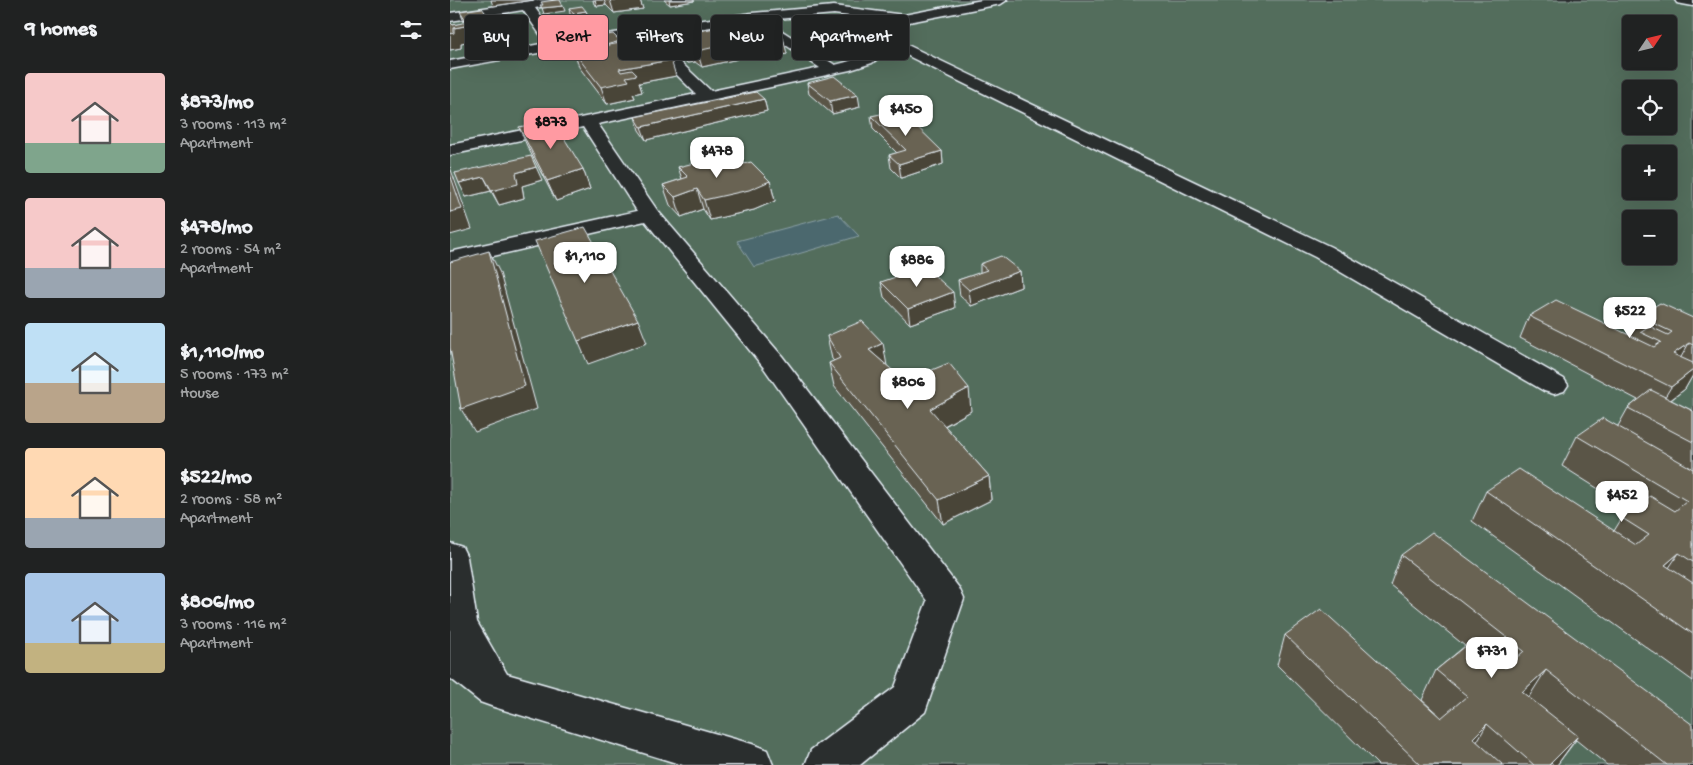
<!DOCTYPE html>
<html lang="en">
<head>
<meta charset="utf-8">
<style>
	:root { --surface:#202222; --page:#282a2a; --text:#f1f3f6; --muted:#a2a4a5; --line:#3d3f40; --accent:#ff9aa2 }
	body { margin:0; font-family:"Gochi Hand",sans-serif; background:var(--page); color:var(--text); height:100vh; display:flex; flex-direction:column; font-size:19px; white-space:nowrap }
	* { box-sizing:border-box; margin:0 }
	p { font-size:16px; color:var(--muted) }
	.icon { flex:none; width:28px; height:28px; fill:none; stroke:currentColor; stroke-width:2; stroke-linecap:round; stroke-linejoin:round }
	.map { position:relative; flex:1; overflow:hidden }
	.details { display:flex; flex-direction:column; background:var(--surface); width:450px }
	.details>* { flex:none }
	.top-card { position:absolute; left:15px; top:15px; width:475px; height:45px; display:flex; gap:10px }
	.needle { width:32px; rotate:55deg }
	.controls { position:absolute; left:1172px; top:15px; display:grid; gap:10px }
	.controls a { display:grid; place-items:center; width:55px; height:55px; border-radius:5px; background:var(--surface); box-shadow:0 5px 20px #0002,0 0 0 1px var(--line); font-size:25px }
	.price { position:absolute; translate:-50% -42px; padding:0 11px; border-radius:10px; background:#fff; color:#222; font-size:16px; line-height:32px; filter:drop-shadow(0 1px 2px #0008) }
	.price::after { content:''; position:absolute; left:50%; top:30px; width:15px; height:11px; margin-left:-8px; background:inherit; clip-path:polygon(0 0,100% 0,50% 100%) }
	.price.selected { background:var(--accent); color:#111 }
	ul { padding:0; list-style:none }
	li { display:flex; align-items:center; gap:15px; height:125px; padding:0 25px }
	li span { display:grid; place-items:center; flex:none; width:140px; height:100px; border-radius:5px; color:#555 }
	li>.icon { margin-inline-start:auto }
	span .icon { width:60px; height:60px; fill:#fffc; stroke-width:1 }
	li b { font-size:21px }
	h2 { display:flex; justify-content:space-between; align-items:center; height:60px; padding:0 25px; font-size:21px }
	.tag { padding:0 18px; border-radius:5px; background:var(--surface); box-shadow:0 5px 20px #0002,0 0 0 1px var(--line); font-size:18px; line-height:45px }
	.tag.selected { background:var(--accent); color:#111 }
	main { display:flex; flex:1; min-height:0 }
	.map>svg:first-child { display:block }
	.green { fill:#536d5c; stroke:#9eafaa; fill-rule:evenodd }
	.water { fill:#4b686e; stroke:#8a9fa5 }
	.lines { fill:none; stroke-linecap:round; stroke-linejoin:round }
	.street-casing { stroke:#e8f1f8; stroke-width:3 }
	.street { fill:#2a2d2e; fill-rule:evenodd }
	.wall { fill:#5a5547; stroke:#e8f1f8 }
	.shaded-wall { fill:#4a4539; stroke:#e8f1f8 }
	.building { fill:#696352; stroke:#e8f1f8 }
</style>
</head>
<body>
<main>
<section class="details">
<h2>9 homes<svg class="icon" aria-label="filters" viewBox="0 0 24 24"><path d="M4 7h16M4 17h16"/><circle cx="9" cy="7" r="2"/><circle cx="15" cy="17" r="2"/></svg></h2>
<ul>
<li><span style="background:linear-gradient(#f6c9c9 70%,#7fa58c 0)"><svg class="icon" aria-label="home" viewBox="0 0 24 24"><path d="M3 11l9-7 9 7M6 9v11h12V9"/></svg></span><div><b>$873/mo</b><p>3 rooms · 113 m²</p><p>Apartment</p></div></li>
<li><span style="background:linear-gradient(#f6c9c9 70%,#9aa5b1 0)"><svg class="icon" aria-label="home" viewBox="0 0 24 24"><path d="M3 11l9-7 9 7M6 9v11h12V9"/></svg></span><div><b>$478/mo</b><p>2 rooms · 54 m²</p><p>Apartment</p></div></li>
<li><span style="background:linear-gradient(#bfe0f5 60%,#b9a48a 0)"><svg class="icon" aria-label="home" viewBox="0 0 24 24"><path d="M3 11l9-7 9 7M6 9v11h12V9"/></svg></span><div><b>$1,110/mo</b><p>5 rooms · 173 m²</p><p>House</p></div></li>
<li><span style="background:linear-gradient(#ffd9b3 70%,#9aa5b1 0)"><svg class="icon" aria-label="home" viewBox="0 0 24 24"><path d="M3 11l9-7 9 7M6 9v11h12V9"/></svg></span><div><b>$522/mo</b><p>2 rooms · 58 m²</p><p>Apartment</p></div></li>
<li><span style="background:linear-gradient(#a9c7e8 70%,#c2b280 0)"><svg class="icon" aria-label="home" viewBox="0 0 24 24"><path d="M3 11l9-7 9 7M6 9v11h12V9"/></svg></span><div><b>$806/mo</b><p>3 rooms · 116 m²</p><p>Apartment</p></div></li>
</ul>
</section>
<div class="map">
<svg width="1243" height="765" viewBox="0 0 1243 765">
	<rect width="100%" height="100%" fill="#2a2d2e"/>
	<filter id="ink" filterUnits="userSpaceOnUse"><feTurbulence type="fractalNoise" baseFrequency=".02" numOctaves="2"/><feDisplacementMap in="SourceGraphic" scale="10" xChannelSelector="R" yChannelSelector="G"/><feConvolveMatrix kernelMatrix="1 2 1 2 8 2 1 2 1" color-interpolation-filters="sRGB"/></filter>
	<g filter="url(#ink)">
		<path class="green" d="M0,0H1243V765H0ZM1181,24H1219V61H1181ZM1181,89H1219V126H1181ZM1181,154H1219V191H1181ZM1181,219H1219V256H1181Z"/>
		<path class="water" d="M388,214L409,236L304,267L287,241Z"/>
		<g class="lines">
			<defs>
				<path id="street" d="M88,0H106L96,6L85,8L109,41L302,13L384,6L454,15L532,0H557L551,4L459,22L449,41L881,247L1114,379L1118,385L1114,391L1104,394L1094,391L865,257L442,48L422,63L400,70L148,124L207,210L332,356L509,588L514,599L475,712L410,765H355L361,750L445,687L477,601L314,368L195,221L0,266V252L187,211L133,127L0,155V145L246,94L190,38L105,50L0,69V61L96,43L73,10L0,21V13ZM384,14L446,22C434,47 412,59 385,65L315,20ZM300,21L370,68L261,91L203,36Z
					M1225,0H1243V6L1227,3Z
					M0,543L12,547L17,557L27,622L57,674L302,744L317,750L323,765H233L44,707L30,702L0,678Z"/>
			</defs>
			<use href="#street" class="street-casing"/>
			<use href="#street" class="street"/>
		</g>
		<path class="wall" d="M143,0H190L193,9L164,13L156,5L147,6L144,4Z
			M214,0H244V1L220,5Z
			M119,8L136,11L138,16L125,19L120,14Z
			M10,11L56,49L32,53L26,40L11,43V48L0,50V22L3,25L15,23Z
			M279,18L333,38L337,54L315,58L304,50L287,53L288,59L252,67L245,62L237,63L228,56L223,40L228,39L227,35L271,33L282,31Z
			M170,40L226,76L189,83L192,92L183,94L185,98L157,104L129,67L126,57L122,53L118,42L170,41V43Z
			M357,83L410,107L382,114L359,94Z
			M314,99L317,111L196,140L189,130L185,117Z
			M421,116L492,151L493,164L451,178L441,168L439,155L447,153L423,129Z
			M69,127L133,169L140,189L106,201L77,146Z
			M228,167H283L320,181L325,201L304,210L260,220L253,209L231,217L220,205L213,185L232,179Z
			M5,173L92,180L72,186L74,198L49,205L41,191L16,197Z
			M530,264L570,271L571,287L521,306L510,296L508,280L530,273Z
			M431,282L505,308L460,324L434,297Z
			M1079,316L1179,334L1188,316L1243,318V375L1235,389L1221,400L1243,411V681L1022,521L1036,491L1164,531L1172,518L1182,510L1112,466L1127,436L1168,426L1178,408L1188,400L1070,338Z
			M377,336L437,366L455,381L521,411L495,426L539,476L541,500L493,524L384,386L379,363L384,361L382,359Z
			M951,555L1243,765H1157L1126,740L1107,765H928L827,665L835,635L991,718H992L972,700L986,670L1015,646L940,585Z"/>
		<path class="shaded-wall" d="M41,0H83L43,6Z
			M145,0H154L156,5L147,6Z
			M160,0H190L193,9L164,13Z
			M219,0H244V1L220,5Z
			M113,6L115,11L94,14L92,8Z
			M136,11L138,16L125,19L123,13Z
			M20,25L26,40L11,43V48L0,50V34L4,28Z
			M50,33L56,49L32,53L26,38Z
			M301,34L304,50L287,53L288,59L252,67L247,51L278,38Z
			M333,38L337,54L315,58L312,43Z
			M170,41L173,52L147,47Z
			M241,46L245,62L237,63L233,48Z
			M221,60L226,76L189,83L192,92L183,94L185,98L157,104L151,87L169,69Z
			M408,95L410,107L382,114L380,101Z
			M314,99L317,111L196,140L191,127Z
			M492,151L493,164L451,178L449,164Z
			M0,167L22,229L0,235Z
			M86,167L92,180L72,186L74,198L49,205L42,191L66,173Z
			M133,169L140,189L106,201L97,181Z
			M34,177L41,191L16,197L9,183Z
			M320,181L325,201L304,210L260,220L254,200Z
			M247,189L253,209L231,217L225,197Z
			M39,251L50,273L87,409L25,432L11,409Z
			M570,271L571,287L521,306L519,290Z
			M503,292L505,308L460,324L458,309Z
			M188,320L197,343L138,364L128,341Z
			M433,343L437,366L419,350Z
			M1239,343L1226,366L1223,354Z
			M1243,370V375L1235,389L1207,410L1221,387Z
			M519,388L521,411L483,432L480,409Z
			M539,476L541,500L493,524L489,500Z
			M1229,553L1208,584L1215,565Z
			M1096,670L1077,700L1072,692Z
			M1037,724L1020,754L1023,738Z
			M1128,736L1107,765H1099Z"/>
		<path class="building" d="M106,0H110L113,6L92,8L90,5H93L91,2Z
			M132,6L136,11L123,13L119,8Z
			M32,8L50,33L26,38L20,25L4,28V33L0,34V22L3,25L17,22L10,11Z
			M300,14L333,38L312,43L301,34L278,38L284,43L247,51L241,46L233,48L223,40L232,39L227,35L265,28L271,33L293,28L279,18Z
			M163,34L170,41L149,47L126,51L118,42Z
			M196,36L221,60L169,69L171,72L182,70L187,75L176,77L179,81L151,87L123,51L171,43L170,40Z
			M384,76L408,95L380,101L357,83Z
			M306,92L314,99L191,127L185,117Z
			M450,110L492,151L449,164L439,155L456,150L421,116Z
			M103,120L133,169L97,181L69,127Z
			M81,156L86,167L66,173L68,184L42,191L34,177L9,183L5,173Z
			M273,156L283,167L301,162L320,181L299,190L254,200L247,189L225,197L213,185L238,177L228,167Z
			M0,174L12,209L0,212Z
			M135,227L188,320L128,341L85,241Z
			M39,251L75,386L11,409L0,348V262Z
			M551,256L570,271L519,290L508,280L537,270L530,264Z
			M475,267L503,292L458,309L431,282Z
			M1106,300L1204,347L1211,342L1190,332L1199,326L1218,335L1222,332L1188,316L1210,303L1243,318V345L1239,343L1223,354L1243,363V370L1221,387L1079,316Z
			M412,321L433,343L419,350L455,381L499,363L519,388L480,409L539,476L489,500L379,363L390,358L377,336Z
			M1201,390L1243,411V442L1178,408Z
			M1153,418L1243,469V562L1229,553L1215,565L1243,583V634L1036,491L1069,469L1186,545L1199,535L1172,518L1200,496L1225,511L1237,501L1127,436Z
			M982,532L1243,725V765H1217L1096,670L1072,692L1128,736L1099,765H1084L1037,724L1023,738L1053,765H971L835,635L871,609L991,718L1017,696L986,670L1022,641L1055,668L1074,651L951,555Z"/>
	</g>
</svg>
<div class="controls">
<a><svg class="needle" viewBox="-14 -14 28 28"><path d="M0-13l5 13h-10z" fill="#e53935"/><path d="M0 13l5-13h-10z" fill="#a2a4a5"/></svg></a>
<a><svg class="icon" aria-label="locate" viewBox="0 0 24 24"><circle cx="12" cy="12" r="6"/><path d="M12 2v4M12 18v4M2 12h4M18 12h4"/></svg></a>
<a>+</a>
<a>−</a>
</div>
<b class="price" style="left:456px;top:137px">$450</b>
<b class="price selected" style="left:101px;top:150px">$873</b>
<b class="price" style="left:267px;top:179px">$478</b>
<b class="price" style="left:135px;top:284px">$1,110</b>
<b class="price" style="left:467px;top:288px">$886</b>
<b class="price" style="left:1180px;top:339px">$522</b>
<b class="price" style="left:458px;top:410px">$806</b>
<b class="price" style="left:1172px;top:523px">$452</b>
<b class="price" style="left:1042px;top:679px">$731</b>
<div class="top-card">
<a class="tag">Buy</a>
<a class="tag selected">Rent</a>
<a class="tag">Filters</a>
<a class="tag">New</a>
<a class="tag">Apartment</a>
</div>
</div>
</main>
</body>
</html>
